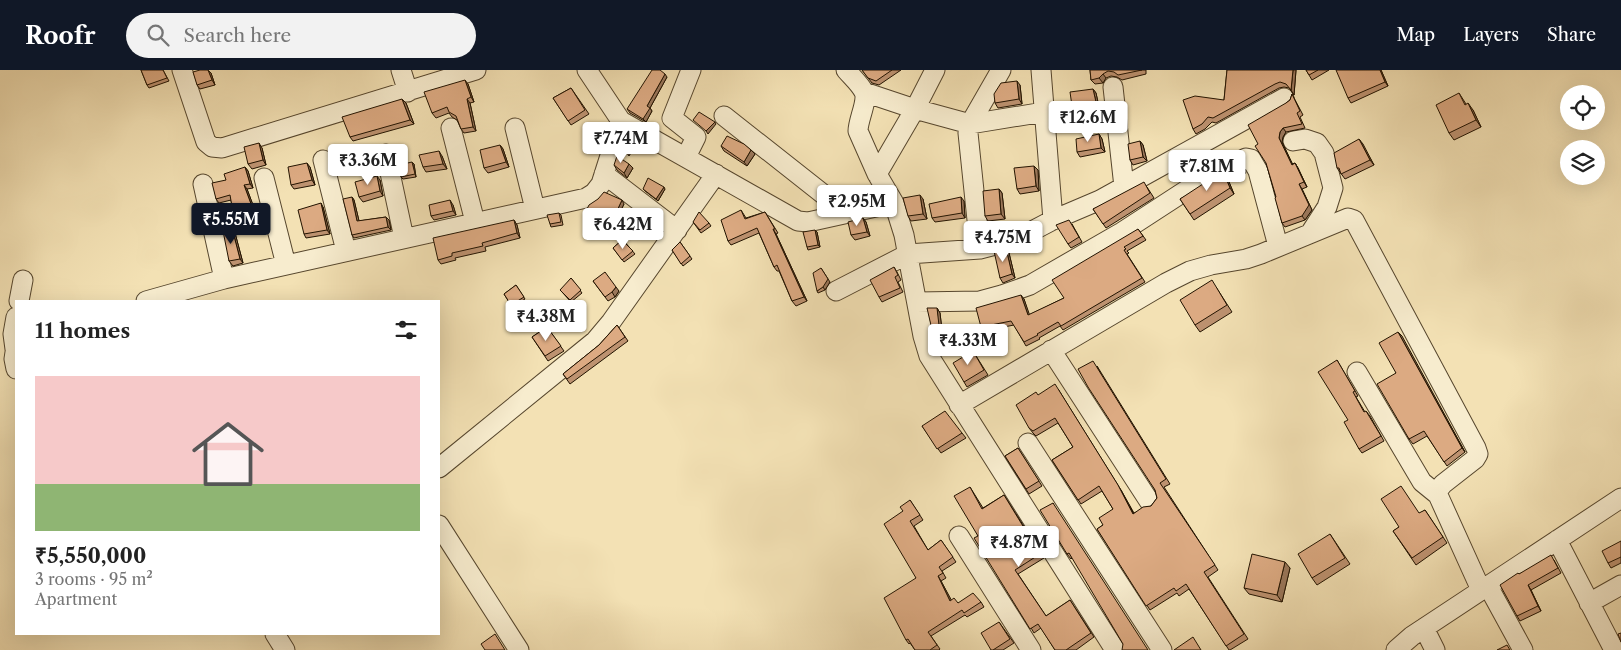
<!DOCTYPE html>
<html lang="en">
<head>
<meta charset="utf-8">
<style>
	:root { --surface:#fff; --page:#f2f2f2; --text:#222; --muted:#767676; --line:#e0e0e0; --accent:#111827 }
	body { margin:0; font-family:"Libre Caslon Text",serif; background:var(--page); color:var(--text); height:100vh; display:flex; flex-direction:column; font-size:19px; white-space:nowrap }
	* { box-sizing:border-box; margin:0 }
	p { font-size:16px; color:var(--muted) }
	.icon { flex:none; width:28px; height:28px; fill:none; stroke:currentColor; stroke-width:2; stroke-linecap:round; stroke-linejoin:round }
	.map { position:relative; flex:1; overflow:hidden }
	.panel { position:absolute; left:15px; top:230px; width:425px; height:335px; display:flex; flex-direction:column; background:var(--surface); border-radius:0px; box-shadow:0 5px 20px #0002 }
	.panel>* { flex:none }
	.tools { position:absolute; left:1560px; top:15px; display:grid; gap:10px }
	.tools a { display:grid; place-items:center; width:45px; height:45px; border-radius:50%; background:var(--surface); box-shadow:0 5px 20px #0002; font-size:25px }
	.price { position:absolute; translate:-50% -42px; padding:0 11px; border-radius:5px; background:#fff; color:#222; font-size:16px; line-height:32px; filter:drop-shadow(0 1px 2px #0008) }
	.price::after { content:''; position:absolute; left:50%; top:30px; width:15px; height:11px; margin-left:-8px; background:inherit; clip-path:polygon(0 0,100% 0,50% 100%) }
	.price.current { background:var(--accent); color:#fff }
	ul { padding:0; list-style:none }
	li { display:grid; align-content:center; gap:10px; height:265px; padding:0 20px }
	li+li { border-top:1px solid var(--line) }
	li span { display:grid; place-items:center; height:155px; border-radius:0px; color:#555 }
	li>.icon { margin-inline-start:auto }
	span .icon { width:90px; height:90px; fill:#fffc; stroke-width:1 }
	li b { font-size:21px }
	h2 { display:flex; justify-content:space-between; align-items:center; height:60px; padding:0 20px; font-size:21px }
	header { display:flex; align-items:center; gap:30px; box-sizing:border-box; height:70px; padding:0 25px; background:var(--accent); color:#fff }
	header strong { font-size:24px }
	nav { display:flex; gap:28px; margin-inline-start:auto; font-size:18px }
	.search { width:350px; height:45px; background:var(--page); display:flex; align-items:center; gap:12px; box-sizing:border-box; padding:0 18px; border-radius:28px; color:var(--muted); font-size:19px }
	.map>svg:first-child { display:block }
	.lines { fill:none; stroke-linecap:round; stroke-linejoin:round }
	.minor-casing { stroke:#56462d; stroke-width:21 }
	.minor { stroke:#f7ecce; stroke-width:19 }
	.wall { fill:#bd9270; stroke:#221300 }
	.shaded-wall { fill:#9a775b; stroke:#221300 }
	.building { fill:#dcaa82; stroke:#221300 }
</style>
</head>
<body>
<header>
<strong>Roofr</strong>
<div class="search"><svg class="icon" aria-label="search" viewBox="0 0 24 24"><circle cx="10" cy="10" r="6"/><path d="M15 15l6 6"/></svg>Search here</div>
<nav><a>Map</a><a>Layers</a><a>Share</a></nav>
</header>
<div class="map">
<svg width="1621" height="580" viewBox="0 0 1621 580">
	<rect width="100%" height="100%" fill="#f3e1b4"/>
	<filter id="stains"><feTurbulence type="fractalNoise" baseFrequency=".004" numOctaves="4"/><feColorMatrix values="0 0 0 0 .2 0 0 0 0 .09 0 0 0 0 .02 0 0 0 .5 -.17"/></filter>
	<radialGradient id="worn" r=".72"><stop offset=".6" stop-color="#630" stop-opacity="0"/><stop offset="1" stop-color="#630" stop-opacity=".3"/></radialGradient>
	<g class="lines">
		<defs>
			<path id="minor" d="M182,0L206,72L212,77L222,78L476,0
				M401,0L408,22
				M587,0L621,51
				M846,0C852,7 860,14 864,22C868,31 858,50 858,61L877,104L894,133L904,165L923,266L929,286L1115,580
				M1041,0L1053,150
				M1113,17L1124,117
				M864,22L915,39L970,54L1044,42
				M724,46L847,143
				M451,58L475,152
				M515,58L535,139
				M1293,71L1305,69L1317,73L1324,83L1333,118L1327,137L1311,162
				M386,84L404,168
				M686,87L696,67L672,48L691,0
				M323,90L346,181
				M604,104L677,160
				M877,104L915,39L935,0
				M264,108L286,195
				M203,114L224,209
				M980,179L968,63L970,54L1001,0
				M836,221L908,184L980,179L1015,170L1053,150L1100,130L1284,28
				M19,231L23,210
				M146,231L224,209L586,128L594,123L601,114L621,51L798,151L808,152L894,133
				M917,232L980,231L1002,225L1030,215L1122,162L1205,108L1246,88L1251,89L1258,101L1278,176
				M16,276L14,289L16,299
				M15,279L13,264L16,247
				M1051,280L1149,431
				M1357,302L1422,412L1438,425
				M959,335L1166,213L1190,201L1211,195L1246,189L1261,184L1348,148L1354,150L1476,378L1478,384L1475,389L1443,414L1439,419L1438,425L1481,520
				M1028,373L1162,580
				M439,398L595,271L611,252L716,104
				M439,455L519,580
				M959,466L1031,580
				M1557,470L1614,580
				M1488,516L1523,580
				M1589,533L1621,515
				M1424,558L1435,580
				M275,564L285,580
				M1396,580L1412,566L1621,428"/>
		</defs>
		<use href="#minor" class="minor-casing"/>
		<use href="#minor" class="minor"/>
	</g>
	<path class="wall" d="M141,0H163L169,11L149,18L147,15Z
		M862,0H901L879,15L872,13Z
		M1090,0H1146V4L1122,10L1117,7L1111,6L1106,8L1103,13L1095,14L1091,10Z
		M1227,0H1296L1294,25L1289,18L1284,17L1279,18L1216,53L1212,52L1205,59L1196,64L1193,59L1224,30Z
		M1306,0H1329L1312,10Z
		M1381,0L1388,16L1351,33L1348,28Z
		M211,3L215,15L200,19L197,15Z
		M667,7L650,38L652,41L646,52L630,43L627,39Z
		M468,14L474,32L470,33L476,61L464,63L461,59L457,50L452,47L449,43L436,48L432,43Z
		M1020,15L1022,34L998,38L995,33Z
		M571,18L589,44L571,55L553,28Z
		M1093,19L1096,23L1099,37L1075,40L1072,36Z
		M1459,23L1466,34L1473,40L1481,57L1454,70L1449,63Z
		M1292,24L1303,45L1300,47L1305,58L1286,62L1283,67L1282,72L1292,94L1295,93L1298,98L1307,117L1302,119L1312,140L1305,150L1285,157L1282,153L1276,127L1266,93L1286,33L1290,30Z
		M406,33L414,54L353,71L350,67Z
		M1099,64L1102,69L1105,82L1080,87L1077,82Z
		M1359,69L1374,95L1345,109L1337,98Z
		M1140,71L1143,75L1147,91L1133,95L1130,90Z
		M500,75L503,79L509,97L488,103L484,98Z
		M721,76L751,80L755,84L747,96L724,81Z
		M262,78L266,95L252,99L248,94Z
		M442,86L447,99L426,102L423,97Z
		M412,92L414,94L416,107L403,109L401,107Z
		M614,95L633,98L627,108L617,100Z
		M1241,95L1246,103L1229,112L1234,124L1194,150L1180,129Z
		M245,97L248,101L253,118L247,119L257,146L237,152L234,148L231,130L219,133L216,129L226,110Z
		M310,97L315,115L294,119L291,115Z
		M1038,100L1039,121L1020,124L1017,119Z
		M380,110L383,126L363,132L359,127Z
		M1147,117L1154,128L1106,158L1093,139Z
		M643,119H665L658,131L645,121Z
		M999,119L1002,123L1005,149L988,151L985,146Z
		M352,127L354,130L359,151L386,147L389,150L391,160L354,168L352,165Z
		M923,129L927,149L911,151L908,146Z
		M964,131L965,148L935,152L932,148Z
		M624,134L618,146L634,154L624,171L635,184L624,192L613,178L621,171L601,158L598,154L602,149L589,144L586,141Z
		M453,135L456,145L434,150L431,146Z
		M323,137L330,164L306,168L304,164Z
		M741,140L746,148L765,142L778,163L776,164L807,231L796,236L792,231L779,201H777L774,197L759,163L731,175L728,171Z
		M559,143L561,145L563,155L551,157L550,154Z
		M863,148L866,152L870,166L855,170L851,165Z
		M514,150L517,155L520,168L485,177L486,181L455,188L456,190L441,194L438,190Z
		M693,152L709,153L711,156L701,163Z
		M1072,154L1082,172L1071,178L1068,174Z
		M1138,159L1146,170L1127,181L1129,183L1127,184L1145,212L1063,260L1060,256L1039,268L1040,269L1026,276L1014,255L984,261L981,257L1024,229L1029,245L1064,228Z
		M815,160L817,162L820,177L808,180L807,177Z
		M235,163L243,193L233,196L229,191Z
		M680,172L692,189L683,196L672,180Z
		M1009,183L1015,208L1003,213L1000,208Z
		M894,197L897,202L901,210L898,212L903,222L882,232L879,227Z
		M571,208L582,223L571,232L562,222Z
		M593,211L619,221L615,227L608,231Z
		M830,212L825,220L818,223L817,221Z
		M516,215L525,229L512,237L504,224Z
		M1216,217L1232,242L1200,262L1195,255Z
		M937,238L940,243L943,269V281H939L936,277Z
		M617,255L628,271L570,314L563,304L599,275Z
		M547,257L564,281L548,291L532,267Z
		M1398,262L1465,382L1447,396L1427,366L1413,374L1409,369L1396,303Z
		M973,281L988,305L967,317L964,312Z
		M1337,290L1358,326L1356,327L1365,342L1366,341L1370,346L1384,371L1362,383L1359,379Z
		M1097,296L1170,414L1164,417L1218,500L1208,507L1248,569L1230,580H1229L1189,519L1179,526L1177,523L1150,540L1097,459L1103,455L1113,439L1102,421L1081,434L1052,390L1073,377L1058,353L1036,366L1033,363L1029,358L1038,325L1121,420L1134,443L1151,436L1157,428L1155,420Z
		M922,356L962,363L966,368L941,383Z
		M1018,378L1042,416L1029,424L1005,386Z
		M970,417L983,438L1004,425L1044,488L1018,504L1046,546L1070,530L1094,567L1076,580H1055L1041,558L1034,563L978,466Z
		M910,430L923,450L914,456L928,480L941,470L956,492L942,501L946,508L941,511L951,530L958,533L981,532L984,537L967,547L965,545L931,566L940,579L939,580H915L910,573L909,574L906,570L916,508L903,441Z
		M1053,433L1072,488L1071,489L1067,484Z
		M1425,440L1447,473L1416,495L1393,461Z
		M1330,464L1350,494L1317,515L1312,508Z
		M1621,471V493L1611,498L1608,493Z
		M1554,490L1561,503L1531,520L1541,541L1520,551L1517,546L1519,504Z
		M1290,498L1282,532L1249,524L1244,518Z
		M999,552L1014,573L1003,580H991Z"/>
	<path class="shaded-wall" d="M208,0L211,3L215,15L212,10Z
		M1293,0H1296L1294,25L1291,20Z
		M1380,0H1381L1388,16L1385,12Z
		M665,4L667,7L650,38L652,41L646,52L643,49L647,36Z
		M1103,4L1106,8L1103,13L1099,8Z
		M465,10L468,14L474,32L471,27Z
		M1017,11L1020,15L1022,34L1019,29Z
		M1093,19L1096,23L1099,37L1096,32Z
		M402,29L406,33L414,54L410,50Z
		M467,29L470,33L476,61L473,57Z
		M1468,33L1473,40L1481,57L1476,50Z
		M715,52L716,54L708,64L706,61Z
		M1283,58L1286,62L1283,67L1282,72L1295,99L1292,95L1279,68L1280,62Z
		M1099,64L1102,69L1105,82L1101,78Z
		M1359,69L1363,74L1374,95L1370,90Z
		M636,71L637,73L629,86L627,83Z
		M1140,71L1143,75L1147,91L1143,87Z
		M259,73L262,78L266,95L263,90Z
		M500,75L503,79L509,97L506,92Z
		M751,80L755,84L747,96L744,92Z
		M439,81L442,86L447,99L443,94Z
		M412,92L414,94L416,107L415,104Z
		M307,93L310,97L315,115L312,110Z
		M1295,93L1298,98L1307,117L1304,112Z
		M629,94L633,98L627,108L624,103Z
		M1034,96L1038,100L1039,121L1036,116Z
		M245,97L248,101L253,118L250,114Z
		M377,106L380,110L383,126L380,121Z
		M1225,106L1229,112L1234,124L1230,118Z
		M1299,114L1302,119L1312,140L1305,150L1302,146Z
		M244,115L247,119L257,146L254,142Z
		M664,117L665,119L658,131L656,129Z
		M999,119L1002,123L1005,149L1001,144Z
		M920,125L923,129L927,149L923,144Z
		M352,127L354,130L360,155L357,151Z
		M961,127L964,131L965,148L962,143Z
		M450,130L453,135L456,145L453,141Z
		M622,130L624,134L617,148L615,145Z
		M321,133L323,137L330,164L327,160Z
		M386,147L389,150L391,160L388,157Z
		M863,148L866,152L870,166L867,162Z
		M514,150L517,155L520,168L517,163Z
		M632,151L634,154L623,172L621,169Z
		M232,158L235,163L243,193L240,189Z
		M773,159L776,164L807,231L804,227Z
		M815,160L817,162L820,177L818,175Z
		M1006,178L1009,183L1015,208L1012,204Z
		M821,198L830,212L825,220L823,217Z
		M616,217L619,221L615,227L612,222Z
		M1021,225L1024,229L1031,249L1028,245Z
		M937,238L940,243L943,269V281L939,276Z
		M1398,262L1402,266L1465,382L1462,378Z
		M1058,319L1121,420L1136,448Z
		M1285,492L1290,498L1282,532L1277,525Z
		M938,506L941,511L954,535L950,531Z
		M1528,515L1531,520L1541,541L1538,536Z"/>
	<path class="building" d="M141,0H163L167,8L147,15Z
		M200,0H208L212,10L197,15L193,2Z
		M652,0H660L665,4L647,36L650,38L643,49L627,39Z
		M862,0H892L876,11L868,8Z
		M1090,0H1142L1118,5L1114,2L1108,1L1103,4L1099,8L1091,10Z
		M1227,0H1293L1291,20L1286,14L1280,12L1275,14L1213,48L1208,47L1202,54L1193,59L1183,30L1195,26L1224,30Z
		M1306,0H1318L1309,5Z
		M1336,0H1380L1385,12L1348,28Z
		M465,10L471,27L467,29L473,57L461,59L456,46L449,42L447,37L432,43L424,22Z
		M1017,11L1019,29L995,33L994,24L1001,13Z
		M571,18L585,40L568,51L553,28Z
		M1093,19L1096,32L1072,36L1070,22Z
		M1459,23L1465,35L1468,33L1476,50L1449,63L1436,35Z
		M1292,24L1300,41L1297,43L1302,54L1283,58L1280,62L1279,68L1292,95L1295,93L1304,112L1299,114L1309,135L1302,146L1282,153L1275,128L1276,127L1266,93L1255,76L1258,74L1248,55L1286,33L1290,30Z
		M402,29L410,50L350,67L342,47Z
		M699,42L715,52L706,61L693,50Z
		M1099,64L1101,78L1077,82L1076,69Z
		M626,65L636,71L627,83L621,80Z
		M727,66L744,74L751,80L744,92L721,76Z
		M1359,69L1370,90L1341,104L1339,98H1337L1334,83Z
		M1140,71L1143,87L1130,90L1128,74Z
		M259,73L263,90L248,94L244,77Z
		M500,75L506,92L484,98L480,80Z
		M439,81L443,94L423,97L419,85Z
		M617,86L629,94L624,103L614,95Z
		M412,92L415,104L401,107L399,95Z
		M307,93L312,110L291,115L288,97Z
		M1241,95L1242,97L1225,106L1230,118L1190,144L1180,129L1206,112Z
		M1034,96L1036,116L1017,119L1014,98Z
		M245,97L250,114L244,115L254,142L234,148L230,125L216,129L212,113L226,110L224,104Z
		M377,106L380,121L359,127L355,112Z
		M648,108L664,117L656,129L643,119Z
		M1144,112L1150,123L1103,154L1093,139Z
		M999,119L1001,144L985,146L983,121Z
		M604,122L622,130L615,145L632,151L621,169L598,154L603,146L586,141L589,135L598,129Z
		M920,125L923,144L908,146L903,128Z
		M352,127L357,151L386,147L388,157L352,165L343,129Z
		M961,127L962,143L932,148L929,134Z
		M450,130L453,141L431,146L429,135Z
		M321,133L327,160L304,164L298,140Z
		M741,140L745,149L765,142L775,159H773L804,227L792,231L777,195L774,197L757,158L728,171L721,150Z
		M699,142L709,153L700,160L693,152Z
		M559,143L561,152L550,154L547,145Z
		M863,148L867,162L851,165L848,152Z
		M514,150L517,163L482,173L483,176L452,183V186L438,190L433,168Z
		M1069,150L1079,167L1068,174L1056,155Z
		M232,158L240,189L229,191L223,161Z
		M1138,159L1143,166L1124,177L1126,179L1124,180L1142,208L1061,256L1058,252L1037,264L1038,265L1024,272L1011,251L981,257L976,238L1021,225L1028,245L1064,228L1052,210Z
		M815,160L818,175L807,177L803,162Z
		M622,170L633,181L622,190L613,178Z
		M680,172L690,186L681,194L672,180Z
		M1006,178L1012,204L1000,208L994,181Z
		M894,197L898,205L895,207L900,218L879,227L870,210Z
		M821,198L828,209L823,217L817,221L813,203Z
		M605,202L616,217L612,222L605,227L593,211Z
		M571,208L581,220L570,230L560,220Z
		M1212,210L1227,235L1195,255L1180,230Z
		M516,215L524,227L511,235L504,224Z
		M927,238H937L940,264L939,276L936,277Z
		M617,255L625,267L567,309L563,304L599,275Z
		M547,257L561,276L545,286L532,267Z
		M1398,262L1462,378L1444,392L1424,361L1409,369L1377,314L1396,303L1379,273Z
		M973,281L984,300L964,312L953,293Z
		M1337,290L1355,321L1353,322L1364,342L1366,341L1381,366L1359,379L1344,352L1348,350L1318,302Z
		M1093,291L1166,409L1160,413L1215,495L1204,502L1244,564L1226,576L1186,514L1176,521L1174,518L1146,536L1097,459L1103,455L1099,448L1113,439L1099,416L1078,430L1052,390L1073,377L1055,348L1033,361L1029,358L1016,335L1036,322L1038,325L1055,314L1118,415L1133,444L1143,437L1151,436L1157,428L1155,420L1088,317L1078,299Z
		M945,341L962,363L937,379L922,356Z
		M1018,378L1039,411L1026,419L1005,386Z
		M1401,416L1419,443L1425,440L1443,467L1412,488L1393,461L1399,457L1381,429Z
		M970,417L982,439L1004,425L1040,484L1015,500L1046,546L1070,530L1091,563L1066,580H1055L1038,554L1030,559L974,468L978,466L954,426Z
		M910,430L920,445L910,451L928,480L941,470L953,487L939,497L943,503L938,506L950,531L954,528L958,533L973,523L981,532L964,543L962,540L928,562L937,575L930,580H915L908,569L906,570L884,528L916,508L884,454L903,441L900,437Z
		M1053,433L1148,580H1122L1123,574L1069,483L1067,484L1040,440Z
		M1330,464L1345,488L1312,508L1298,484Z
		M1621,471V487L1608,493L1602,481Z
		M1252,484L1285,492L1277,525L1244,518Z
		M1551,485L1558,498L1528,515L1538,536L1517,546L1500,515L1518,503L1519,504Z
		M999,552L1010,569L993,580H991L981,563Z
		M1621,563V572L1618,564Z
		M495,564L505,580H485L481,574Z
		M1193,567L1201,580H1174Z
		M1507,575L1510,580H1497Z"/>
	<rect width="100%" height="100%" filter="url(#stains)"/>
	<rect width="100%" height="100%" fill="url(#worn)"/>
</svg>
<div class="tools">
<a><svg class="icon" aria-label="locate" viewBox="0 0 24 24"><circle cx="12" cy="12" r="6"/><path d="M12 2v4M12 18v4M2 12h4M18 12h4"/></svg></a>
<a><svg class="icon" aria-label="layers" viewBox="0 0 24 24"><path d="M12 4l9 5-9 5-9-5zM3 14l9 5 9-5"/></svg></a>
</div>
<b class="price" style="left:1088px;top:73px">₹12.6M</b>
<b class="price" style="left:621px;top:94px">₹7.74M</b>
<b class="price" style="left:368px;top:116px">₹3.36M</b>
<b class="price" style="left:1207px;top:122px">₹7.81M</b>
<b class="price" style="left:857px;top:157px">₹2.95M</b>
<b class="price current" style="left:231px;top:175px">₹5.55M</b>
<b class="price" style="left:623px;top:180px">₹6.42M</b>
<b class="price" style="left:1003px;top:193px">₹4.75M</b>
<b class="price" style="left:546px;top:272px">₹4.38M</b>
<b class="price" style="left:968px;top:296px">₹4.33M</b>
<b class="price" style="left:1019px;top:498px">₹4.87M</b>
<section class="panel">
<h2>11 homes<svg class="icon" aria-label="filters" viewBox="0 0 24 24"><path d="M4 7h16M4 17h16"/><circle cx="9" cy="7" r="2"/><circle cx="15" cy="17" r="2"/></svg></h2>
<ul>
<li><span style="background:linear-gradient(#f6c9c9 70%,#8fb573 0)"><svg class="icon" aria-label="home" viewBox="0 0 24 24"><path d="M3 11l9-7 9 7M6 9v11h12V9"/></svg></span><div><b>₹5,550,000</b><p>3 rooms · 95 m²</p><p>Apartment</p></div></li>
</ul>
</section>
</div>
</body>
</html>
